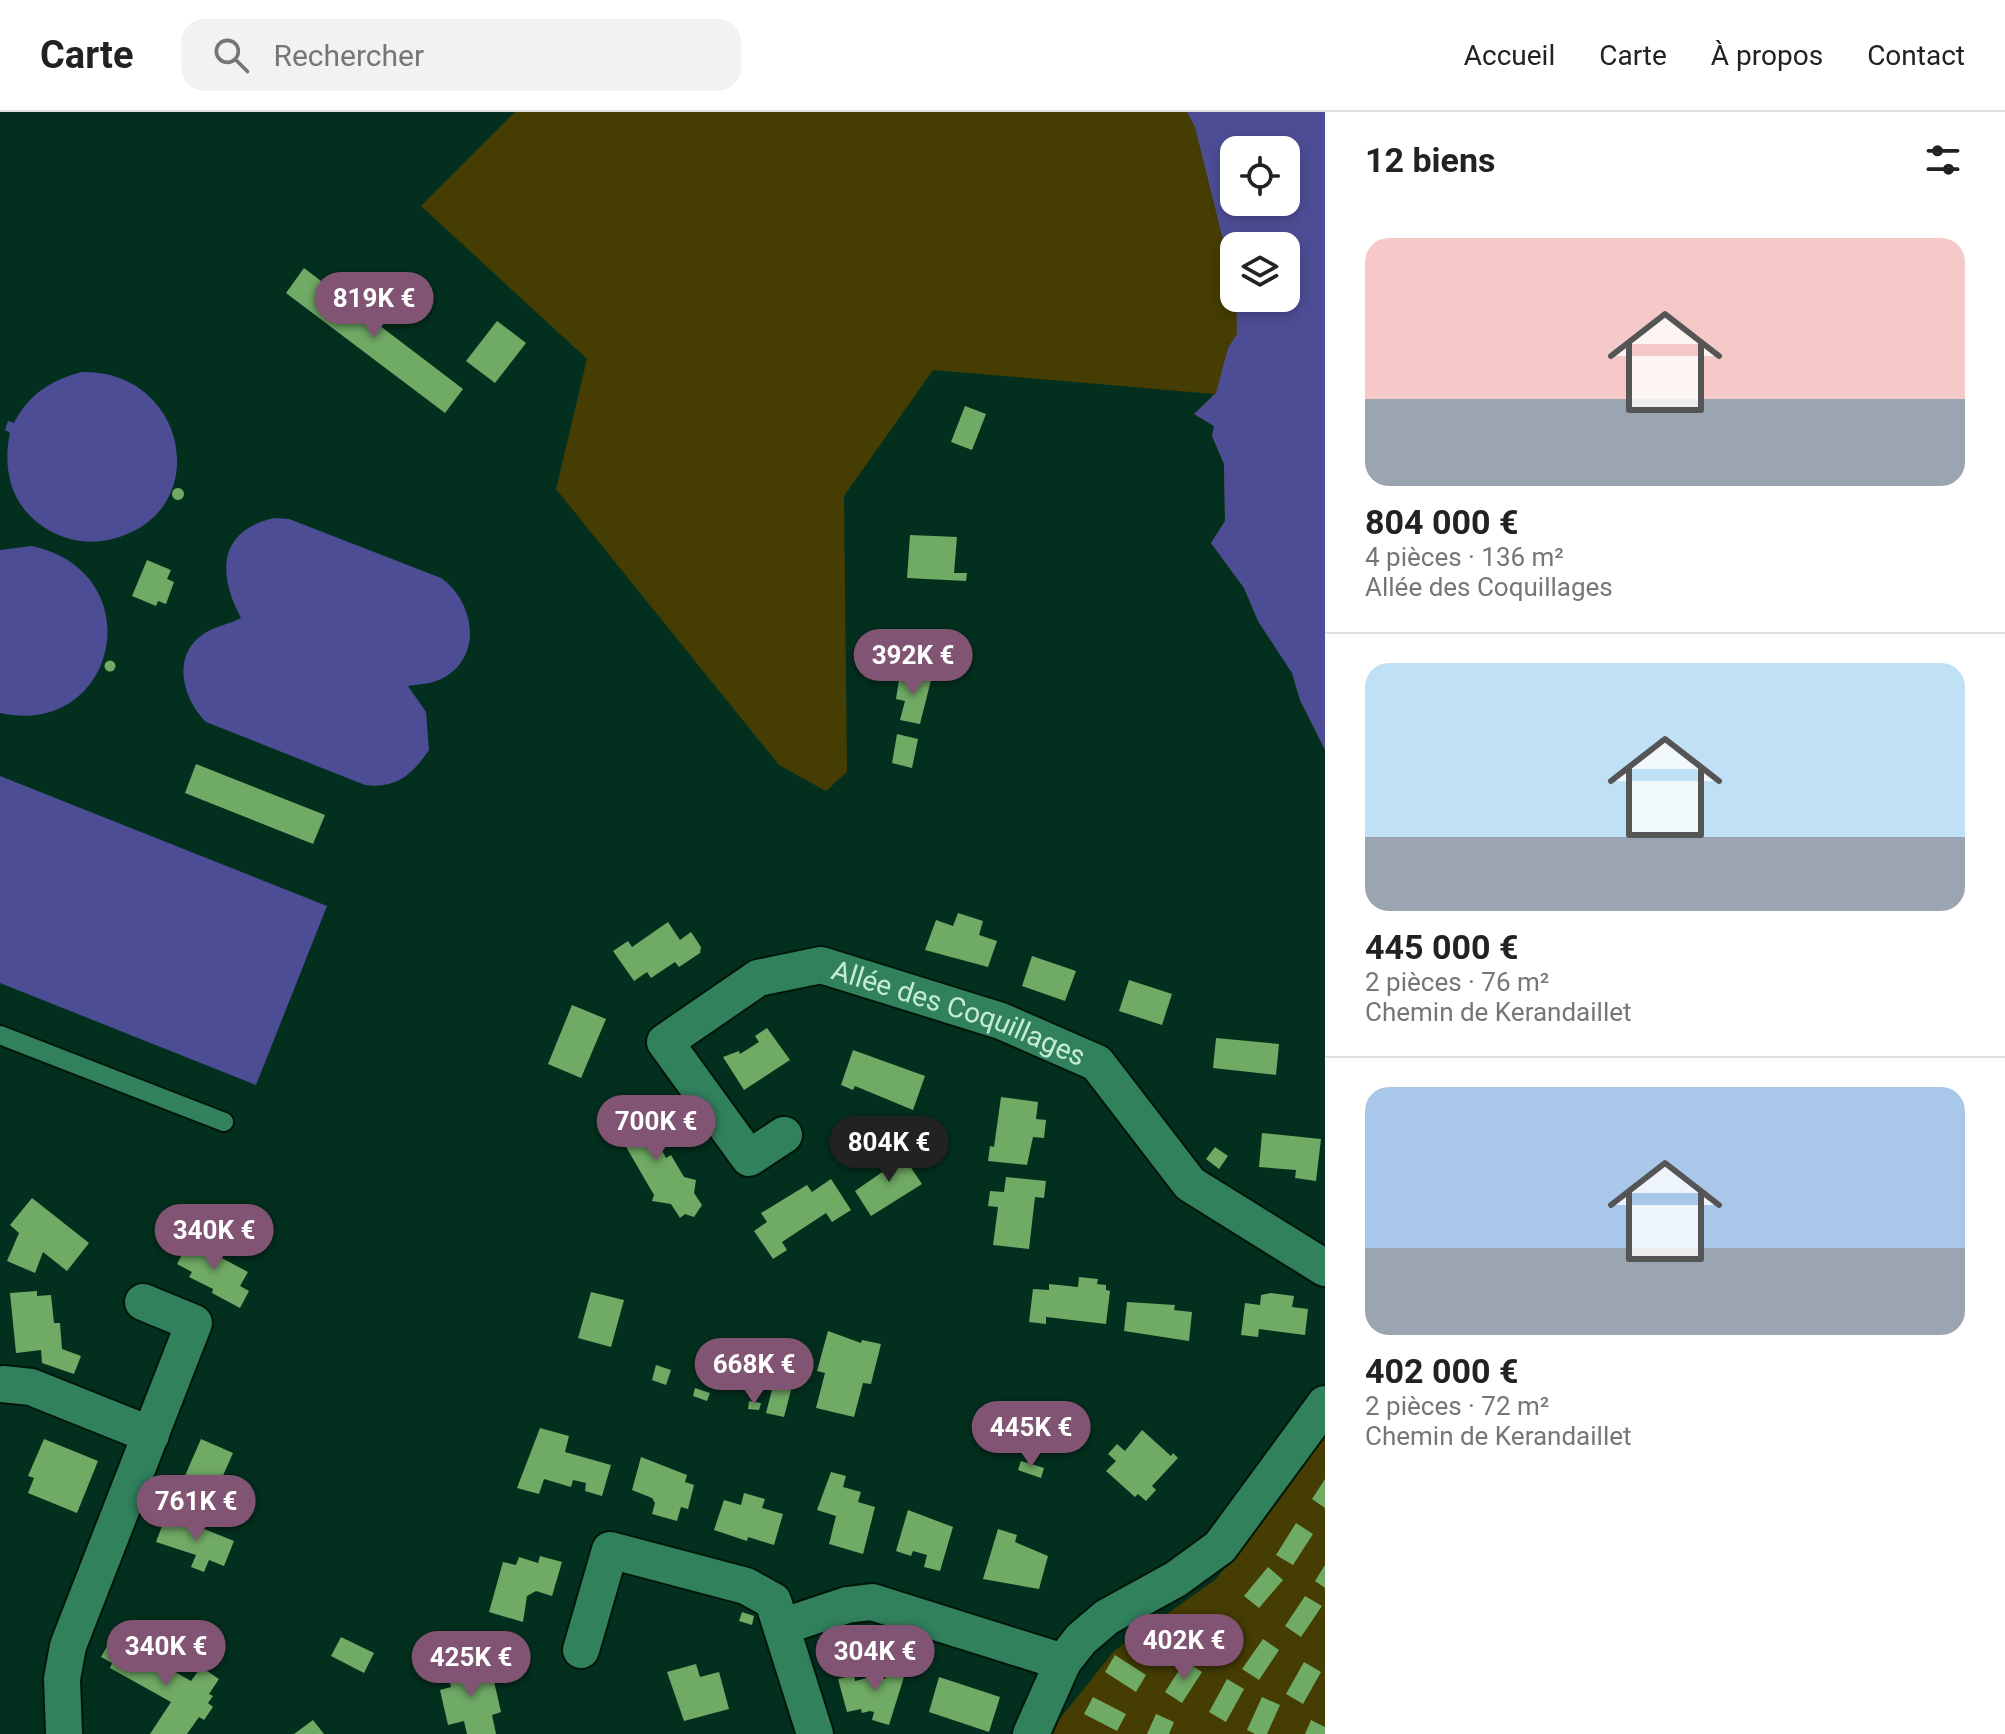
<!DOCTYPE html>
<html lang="fr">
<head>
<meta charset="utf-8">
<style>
	:root { --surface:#fff; --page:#f2f2f2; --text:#222; --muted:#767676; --line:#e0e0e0; --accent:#805472 }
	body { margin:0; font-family:Roboto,sans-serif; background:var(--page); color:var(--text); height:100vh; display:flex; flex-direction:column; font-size:30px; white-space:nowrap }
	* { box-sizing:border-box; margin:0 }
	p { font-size:26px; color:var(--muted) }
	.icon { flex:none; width:44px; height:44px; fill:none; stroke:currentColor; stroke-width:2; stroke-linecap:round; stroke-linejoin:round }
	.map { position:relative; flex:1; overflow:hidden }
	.side { display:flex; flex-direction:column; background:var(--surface); width:680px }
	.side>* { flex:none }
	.tools { position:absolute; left:1220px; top:24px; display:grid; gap:16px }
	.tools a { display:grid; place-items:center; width:80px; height:80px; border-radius:16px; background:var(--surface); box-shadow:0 4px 12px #0003; font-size:40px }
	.price { position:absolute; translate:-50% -68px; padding:0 18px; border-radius:28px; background:var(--accent); color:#fff; font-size:26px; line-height:52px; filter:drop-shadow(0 2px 4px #0008) }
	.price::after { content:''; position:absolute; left:50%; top:48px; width:24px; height:18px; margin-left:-12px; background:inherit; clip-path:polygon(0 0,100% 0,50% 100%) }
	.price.current { background:#222; color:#fff }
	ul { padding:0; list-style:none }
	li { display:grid; align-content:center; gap:16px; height:424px; padding:0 40px }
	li+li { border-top:2px solid var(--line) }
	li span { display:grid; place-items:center; height:248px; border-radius:24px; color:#555 }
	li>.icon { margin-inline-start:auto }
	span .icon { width:144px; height:144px; fill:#fffc; stroke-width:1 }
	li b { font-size:34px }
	h2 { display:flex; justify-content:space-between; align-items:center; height:96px; padding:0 40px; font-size:34px }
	header { display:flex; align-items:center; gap:48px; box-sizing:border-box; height:112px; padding:0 40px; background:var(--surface); border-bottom:2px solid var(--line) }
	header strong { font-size:38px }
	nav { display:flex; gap:44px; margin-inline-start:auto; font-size:28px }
	.search { width:560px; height:72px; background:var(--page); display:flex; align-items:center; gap:20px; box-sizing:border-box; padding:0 28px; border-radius:24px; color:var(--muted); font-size:30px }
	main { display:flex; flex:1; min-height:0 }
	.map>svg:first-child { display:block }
	.green { fill:#453d02; fill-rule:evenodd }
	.water { fill:#4d4d96; fill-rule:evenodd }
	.building { fill:#70ab65 }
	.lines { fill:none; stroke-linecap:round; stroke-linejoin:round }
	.lane-casing { stroke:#00160b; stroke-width:22 }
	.street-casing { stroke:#00160b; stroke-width:40 }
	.lane { stroke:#31815d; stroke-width:18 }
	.street { stroke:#31815d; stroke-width:36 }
	.labels { text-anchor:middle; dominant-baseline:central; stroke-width:8; stroke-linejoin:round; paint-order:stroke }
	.street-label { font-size:28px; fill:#c6ecd6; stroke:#0b2418 }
</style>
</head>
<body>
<header>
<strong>Carte</strong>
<div class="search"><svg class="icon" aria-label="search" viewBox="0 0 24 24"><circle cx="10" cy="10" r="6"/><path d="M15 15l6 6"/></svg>Rechercher</div>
<nav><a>Accueil</a><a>Carte</a><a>À propos</a><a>Contact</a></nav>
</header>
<main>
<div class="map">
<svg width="1325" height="1622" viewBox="0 0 1325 1622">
	<rect width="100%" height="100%" fill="#03301e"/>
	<path class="green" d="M515,0H1325V638L1300,588L1292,561L1258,509L1244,476L1211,431L1225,409L1224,352L1212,324L1214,314L1194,302L1214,282L933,258L844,384L847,660L826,679L779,653L556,377L587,247L421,94ZM1234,38H1286V90H1234ZM1234,134H1286V186H1234Z
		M1325,1315V1622H1053L1058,1609L1114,1539L1215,1468L1245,1432Z"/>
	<path class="water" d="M1187,0H1325V638L1300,588L1292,561L1258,509L1244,476L1211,431L1225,409L1224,352L1212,324L1214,314L1194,302L1216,281L1228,236L1237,222L1236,186H1286V134H1234V172L1195,15ZM1234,38H1286V90H1234Z
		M386,164L408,175L422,191L414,202C398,197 387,189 378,175Z
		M82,260C189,258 215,402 112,427C85,434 58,427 37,410C9,388 3,353 10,321L5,318L8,309L14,311C29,282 51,268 82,260Z
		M274,406L289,407L441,466C473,488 484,542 445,565C434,572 420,572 408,574L426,600L429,638C412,663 396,677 365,673L206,610C183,587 170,543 205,521C216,514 230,512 241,506C218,463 217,419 274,406Z
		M32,434C154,461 117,627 0,601V438Z
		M0,664L327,794L256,973L0,871Z"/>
	<path class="building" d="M304,156L463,277L445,301L286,181Z
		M497,209L526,231L495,271L466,249Z
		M965,294L986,302L972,338L951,330Z
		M172 382a6 6 0 1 1 12 0a6 6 0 1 1-12 0Z
		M910,423L957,425L954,461H967L966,469L907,466Z
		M147,448L171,458L167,467L174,470L166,492L158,489L156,494L132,484Z
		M104.5 554a5.5 5.5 0 1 1 11 0a5.5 5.5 0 1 1-11 0Z
		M900,561L931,568L920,612L900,608L905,589L896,587Z
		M897,622L918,627L912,656L892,651Z
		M196,652L325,703L313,732L185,681Z
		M958,801L983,809L979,823L997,829L988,855L925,838L936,808L953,814Z
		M668,810L680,828L691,820L701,835L700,841L679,855L675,850L651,866L647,860L634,869L613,839L628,829L632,835Z
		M1032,844L1076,859L1065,889L1022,874Z
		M1129,868L1172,882L1162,913L1119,899Z
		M572,893L606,907L581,966L548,952Z
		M767,916L790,948L744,978L723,945L739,939L740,942L759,930L755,924Z
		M1216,926L1279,932L1276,963L1213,956Z
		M853,938L925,964L913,998L855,974L853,978L841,973Z
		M1001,985L1038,990L1036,1007L1046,1008L1044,1026L1033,1025L1027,1053L988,1049L990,1034L994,1035Z
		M638,992L663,1031L659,1033L666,1046L671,1043L684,1065L696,1068L694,1081L702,1093L694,1105L685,1102L680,1106L671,1092L652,1089L654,1083L611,1009Z
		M1262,1021L1321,1027L1316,1069L1295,1066L1296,1058L1259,1055Z
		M1215,1035L1228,1044L1219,1057L1206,1047Z
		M899,1038L922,1072L871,1104L855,1079L888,1056L883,1048Z
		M1006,1065L1046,1069L1044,1086L1035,1085L1029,1137L993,1133L998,1095L988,1094L990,1079L1004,1080Z
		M831,1067L851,1098L832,1110L826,1101L782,1130L787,1138L773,1147L754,1119L767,1110L761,1101L807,1073L812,1080Z
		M32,1086L89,1131L67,1159L43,1140L35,1161L7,1149L19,1121L10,1113Z
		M192,1124L208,1132L205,1137L248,1160L240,1174L249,1179L240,1196L212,1181L213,1177L189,1165L192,1160L177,1152Z
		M1079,1165L1098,1167L1097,1172L1106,1173V1178L1110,1179L1106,1212L1046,1205V1212L1029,1210L1033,1177L1049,1178V1172L1078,1175Z
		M37,1179V1184L51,1183L54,1211H60L62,1237L81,1244L74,1262L42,1251L41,1238L16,1241L10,1181Z
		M591,1180L624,1188L611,1235L578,1226Z
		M1271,1181L1294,1184L1292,1195L1308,1197L1305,1223L1259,1217L1258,1225L1241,1223L1245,1191L1260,1193L1261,1183Z
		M1127,1190L1175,1193L1174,1198L1192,1200L1189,1229L1124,1219Z
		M828,1219L861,1231L862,1228L881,1232L871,1272L863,1271L854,1305L816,1296L825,1261L817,1259Z
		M656,1253L671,1258L666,1273L652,1268Z
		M773,1274L791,1278L784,1305L766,1301Z
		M695,1276L710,1281L707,1289L693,1284Z
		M749,1289L761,1291L759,1298L748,1297Z
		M540,1316L569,1324L565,1340L611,1353L602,1384L585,1379L586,1371L573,1368L571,1375L544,1367L539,1382L517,1376Z
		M1142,1318L1171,1344L1173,1341L1178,1346L1152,1374L1156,1378L1146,1389L1138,1382L1135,1385L1106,1359L1116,1349L1108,1342L1117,1332L1125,1339Z
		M44,1327L98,1349L77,1401L28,1381L34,1366L28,1364Z
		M201,1327L233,1341L210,1393L174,1378L179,1364L184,1366Z
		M641,1345L687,1363L685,1370L694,1373L688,1397L681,1395L677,1409L652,1402L655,1391L652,1386L632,1378Z
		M1021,1349L1044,1356L1041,1366L1018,1358Z
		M831,1360L846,1364L843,1375L861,1380L858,1390L875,1395L863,1442L829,1432L836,1404L817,1398Z
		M1325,1367V1396L1312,1387Z
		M744,1381L765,1387L762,1396L783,1402L774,1433L748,1425L747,1429L714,1418L724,1388L741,1393Z
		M908,1398L953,1415L940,1459L924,1455L927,1443L913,1439L911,1444L896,1439Z
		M165,1406L175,1410L177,1406L234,1429L224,1454L209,1448L204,1460L191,1455L196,1443L156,1430Z
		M1296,1411L1313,1422L1293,1453L1276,1443Z
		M998,1417L1017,1423L1015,1430L1048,1444L1039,1477L983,1467Z
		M540,1444L562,1450L552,1484L536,1479L527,1484L523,1510L489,1500L503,1450L516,1453L519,1445L538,1451Z
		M1325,1453V1476L1315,1469Z
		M1268,1455L1283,1468L1259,1496L1244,1484Z
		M1305,1484L1322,1494L1301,1525L1285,1514Z
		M742,1500L754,1504L752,1513L739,1509Z
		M1218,1506L1234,1517L1212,1547L1196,1535Z
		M341,1525L374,1541L364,1561L331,1544Z
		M1263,1527L1279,1538L1259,1568L1242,1557Z
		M110,1529L121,1535L125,1531L191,1569L201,1555L219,1567L209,1582L213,1584L208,1591L213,1595L204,1608L199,1605L187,1622H150L171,1590L110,1556L112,1551L101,1545Z
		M1115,1543L1146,1563L1136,1580L1105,1560Z
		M891,1547L908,1552L889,1613L872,1608L874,1600L870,1599L862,1601L861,1597L847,1600L838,1567L854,1563L855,1569L875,1564L885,1567Z
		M1185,1549L1202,1560L1182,1591L1165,1580Z
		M482,1550L486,1567L493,1565L501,1600L492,1603L496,1622H467L464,1609L448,1613L440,1578L451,1575L447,1558Z
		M1304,1550L1321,1560L1303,1592L1286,1582Z
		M696,1552L700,1565L719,1560L729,1597L684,1609L667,1560Z
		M939,1565L1000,1585L989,1620L929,1600Z
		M1227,1567L1244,1577L1226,1610L1209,1600Z
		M1093,1585L1126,1602L1117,1619L1084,1602Z
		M1262,1585L1280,1593L1267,1622H1255L1247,1618Z
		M1156,1602L1174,1610L1169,1622H1147Z
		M313,1608L324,1622H294Z
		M1311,1608L1325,1615V1622H1305Z"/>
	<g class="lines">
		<defs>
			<path id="lane" d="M0,923L224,1010"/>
			<g id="street">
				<path id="s1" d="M784,1023L749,1046L665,930L758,866L821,853L1001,909L1097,951L1190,1072L1325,1156"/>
				<path d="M3,1272L31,1275L151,1323"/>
				<path d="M784,1514L847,1493L872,1490L1063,1550"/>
				<path d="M581,1538L610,1438L746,1474L773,1489L815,1622"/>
				<path d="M64,1622L62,1567L68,1534L194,1211L143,1190"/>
				<path d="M1031,1622L1063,1550L1081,1527L1107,1505L1176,1467L1220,1435L1325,1292"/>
			</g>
		</defs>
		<use href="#lane" class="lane-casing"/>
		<use href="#street" class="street-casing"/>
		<use href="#lane" class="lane"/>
		<use href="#street" class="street"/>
	</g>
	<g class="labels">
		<g class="street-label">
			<text stroke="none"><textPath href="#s1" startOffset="508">Allée des Coquillages</textPath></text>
		</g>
	</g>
</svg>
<div class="tools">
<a><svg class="icon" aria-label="locate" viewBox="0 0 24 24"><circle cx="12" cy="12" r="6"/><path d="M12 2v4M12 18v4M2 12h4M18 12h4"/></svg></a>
<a><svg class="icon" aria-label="layers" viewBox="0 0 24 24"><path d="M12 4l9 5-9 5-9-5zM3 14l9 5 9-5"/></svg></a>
</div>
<b class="price" style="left:374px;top:228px">819K €</b>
<b class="price" style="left:913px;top:585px">392K €</b>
<b class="price" style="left:656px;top:1051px">700K €</b>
<b class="price current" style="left:889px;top:1072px">804K €</b>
<b class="price" style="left:214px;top:1160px">340K €</b>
<b class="price" style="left:754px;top:1294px">668K €</b>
<b class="price" style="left:1031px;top:1357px">445K €</b>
<b class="price" style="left:196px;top:1431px">761K €</b>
<b class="price" style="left:1184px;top:1570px">402K €</b>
<b class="price" style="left:166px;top:1576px">340K €</b>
<b class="price" style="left:875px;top:1581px">304K €</b>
<b class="price" style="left:471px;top:1587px">425K €</b>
</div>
<section class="side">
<h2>12 biens<svg class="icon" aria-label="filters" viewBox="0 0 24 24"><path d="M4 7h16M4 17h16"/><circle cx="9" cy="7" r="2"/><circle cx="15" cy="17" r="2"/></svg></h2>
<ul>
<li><span style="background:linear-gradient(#f6c9c9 65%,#9aa5b1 0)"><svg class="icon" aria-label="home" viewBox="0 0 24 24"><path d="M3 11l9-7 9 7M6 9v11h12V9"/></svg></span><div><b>804 000 €</b><p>4 pièces · 136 m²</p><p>Allée des Coquillages</p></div></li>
<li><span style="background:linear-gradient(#bfe0f5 70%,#9aa5b1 0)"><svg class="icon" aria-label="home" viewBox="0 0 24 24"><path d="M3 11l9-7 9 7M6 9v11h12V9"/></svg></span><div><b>445 000 €</b><p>2 pièces · 76 m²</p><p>Chemin de Kerandaillet</p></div></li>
<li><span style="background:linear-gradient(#a9c7e8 65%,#9aa5b1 0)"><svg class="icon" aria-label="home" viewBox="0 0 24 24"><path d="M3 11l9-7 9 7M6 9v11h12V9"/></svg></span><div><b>402 000 €</b><p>2 pièces · 72 m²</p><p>Chemin de Kerandaillet</p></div></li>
</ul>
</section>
</main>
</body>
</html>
